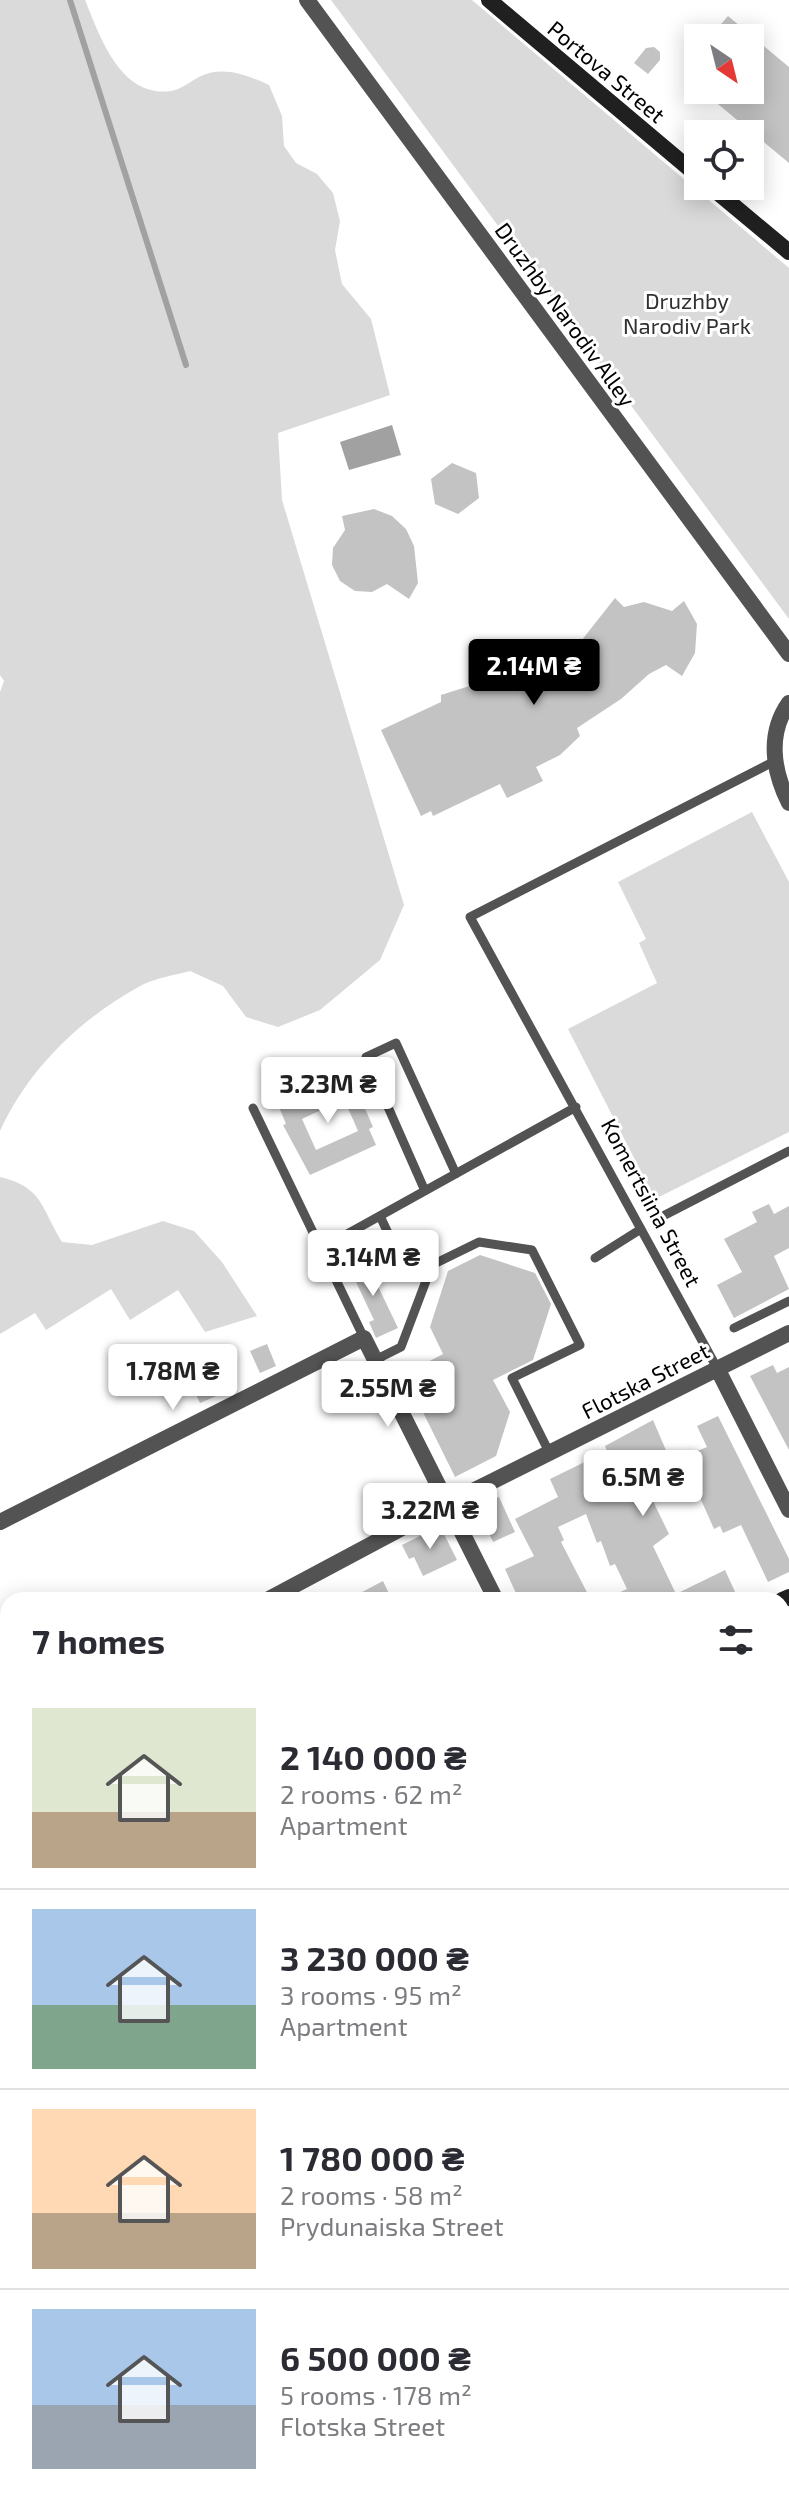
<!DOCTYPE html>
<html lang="en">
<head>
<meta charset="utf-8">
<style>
	:root { --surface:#fff; --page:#f7f7f7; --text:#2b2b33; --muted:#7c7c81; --line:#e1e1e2; --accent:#000 }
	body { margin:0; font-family:"Exo 2",sans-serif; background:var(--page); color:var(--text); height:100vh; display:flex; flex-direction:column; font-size:30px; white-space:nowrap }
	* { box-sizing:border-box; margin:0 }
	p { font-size:26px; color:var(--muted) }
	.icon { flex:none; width:44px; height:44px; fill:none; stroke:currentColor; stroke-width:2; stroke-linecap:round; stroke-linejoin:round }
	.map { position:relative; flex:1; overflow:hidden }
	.sheet { position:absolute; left:0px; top:1592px; width:790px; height:914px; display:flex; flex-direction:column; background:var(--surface); border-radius:24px 24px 0 0; box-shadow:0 4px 20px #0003 }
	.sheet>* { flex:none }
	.needle { width:52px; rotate:145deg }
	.fabs { position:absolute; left:684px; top:24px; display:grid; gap:16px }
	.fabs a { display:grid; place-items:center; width:80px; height:80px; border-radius:0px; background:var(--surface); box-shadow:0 4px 20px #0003; font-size:40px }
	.price { position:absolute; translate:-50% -68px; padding:0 18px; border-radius:8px; background:#fff; color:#222; font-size:26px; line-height:52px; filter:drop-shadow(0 2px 4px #0008) }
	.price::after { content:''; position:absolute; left:50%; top:48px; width:24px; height:18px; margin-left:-12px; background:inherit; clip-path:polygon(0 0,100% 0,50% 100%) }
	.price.current { background:var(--accent); color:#fff }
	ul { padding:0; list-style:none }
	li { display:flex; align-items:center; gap:24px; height:200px; padding:0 32px }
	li+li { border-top:2px solid var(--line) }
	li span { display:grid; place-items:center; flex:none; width:224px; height:160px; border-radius:0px; color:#555 }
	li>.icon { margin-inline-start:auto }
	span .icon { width:96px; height:96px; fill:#fffc; stroke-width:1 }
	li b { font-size:34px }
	h2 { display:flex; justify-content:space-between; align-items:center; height:96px; padding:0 32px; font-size:34px }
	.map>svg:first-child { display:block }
	.green { fill:#dadada }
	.water { fill:#a1a1a1 }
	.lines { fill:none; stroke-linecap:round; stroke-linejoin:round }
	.stream { stroke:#a1a1a1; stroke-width:6 }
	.building { fill:#c3c3c3; fill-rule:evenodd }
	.lane { stroke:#535353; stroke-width:9 }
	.street { stroke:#535353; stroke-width:16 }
	.secondary { stroke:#202020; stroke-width:16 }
	.labels { text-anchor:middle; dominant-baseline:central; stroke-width:6; stroke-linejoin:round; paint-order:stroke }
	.street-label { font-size:22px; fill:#000; stroke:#fff }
	.park-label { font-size:22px; fill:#313131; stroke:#fff }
</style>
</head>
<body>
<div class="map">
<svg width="789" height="2505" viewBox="0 0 789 2505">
	<rect width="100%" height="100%" fill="#fff"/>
	<path class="green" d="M0,0H85C100,36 120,98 171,91C180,90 191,81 199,77C222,65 247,75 269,85L282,116L284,146L296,163L317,174L333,193L340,221L335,250L342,284L371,319L390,395L278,433L282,500L404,905L380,960L320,1010L278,1027L246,1017L223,986L190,971C175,975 156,978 142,985C81,1018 29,1068 0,1131V692L4,681L0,675Z
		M331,0H472L789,268V619Z
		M752,812L789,882V1132L655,1199L568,1029L657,983L639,943L646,939L618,882Z
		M0,1177C43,1187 41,1208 62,1242L92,1245L163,1221L194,1231L222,1262L257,1316L205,1332L178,1290L130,1320L111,1289L46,1330L35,1313L0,1334Z"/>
	<path class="water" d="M392,425L401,455L349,470L340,442Z"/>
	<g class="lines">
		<path class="stream" d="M70,0L186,365"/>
	</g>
	<path class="building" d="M728,16L789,67V163L701,90H750V38H709Z
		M654,47L660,52V60L648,74L634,63L646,48Z
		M452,463L476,473L479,498L458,514L435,504L431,479Z
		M374,509L392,516L406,529L414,546L418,583L409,599L387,584L372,592L355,591L340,581L332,565L333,548L345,530L342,516Z
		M615,598L624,607L644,602L672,611L684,601L697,624L695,653L682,676L666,665L649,674L621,699L577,728L580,736L560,755L536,767L543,781L507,798L500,784L433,816L431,811L421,816L381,730L441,702V695L482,682L483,670L492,677L555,647L578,645Z
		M345,1076L353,1092L357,1090L373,1127L369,1129L376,1145L310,1175L283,1125L286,1124L279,1107ZM344,1099L358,1131L316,1150L302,1119Z
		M769,1204L774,1214L789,1206V1248L774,1256L789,1289L734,1318L717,1285L742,1272L724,1239L757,1222L752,1212Z
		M363,1255L398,1328L376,1338L369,1322L374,1320L347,1263Z
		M480,1255L535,1273L551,1304L533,1360L493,1380L510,1412L496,1456L455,1477L415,1396L417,1392L407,1373L443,1354L430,1327L448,1271Z
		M267,1344L276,1366L260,1373L250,1351Z
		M205,1346L215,1367L223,1363L235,1388L200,1403L189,1380L199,1375L189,1354Z
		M773,1365L777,1373L789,1367V1450L750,1376Z
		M718,1416L789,1559V1572L768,1582L741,1525L723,1533L720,1526L714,1529L694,1484L689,1486L685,1478L649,1493L669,1534L653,1546L676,1594L725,1570L736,1594L724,1600H603L627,1589L615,1564L610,1566L601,1541L597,1543L586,1514L558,1527L564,1540L561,1542L591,1600H519L505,1569L534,1556L515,1519L558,1497L550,1479L607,1451L605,1446L653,1420L671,1462L707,1447L697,1426Z
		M499,1497L515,1532L493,1542L477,1507Z
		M440,1526L457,1560L423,1576L414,1557L409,1559L402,1545Z
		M383,1581L392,1600H347Z"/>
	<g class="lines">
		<path class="lane" d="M253,1108L364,1338
			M425,1191L366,1057L396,1043L456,1174
			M380,1216L395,1248
			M663,1216L789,1151
			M322,1248L576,1107
			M595,1258L641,1229
			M734,1328L789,1301
			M375,1360L401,1347L432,1265L479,1242L532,1250L580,1345L512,1378L549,1452
			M717,1368L470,917L773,762
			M782,2191L789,2188"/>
		<path class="street" d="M307,0L789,654
			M789,703C767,734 773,771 789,803
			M717,1368L789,1510
			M0,1522L364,1338L496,1600
			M267,1600L447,1504L789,1333
			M0,1697L8,1710
			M0,1744L8,1739
			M782,1776L789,1773
			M0,2136L8,2132
			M782,2202L789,2217
			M782,2415L789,2412
			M0,2449L8,2462
			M457,2498L461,2505
			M34,2505L49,2498
			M585,2505L601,2498"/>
		<path class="secondary" d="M489,0L698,176
			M710,186L789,252
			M782,1600L789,1597
			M782,1953L789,1950
			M0,1961L8,1958
			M0,2293L8,2290"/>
	</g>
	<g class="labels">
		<g class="street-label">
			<text transform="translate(607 71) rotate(40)">Portova Street</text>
			<text transform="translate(566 314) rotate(54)">Druzhby Narodiv Alley</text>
			<text transform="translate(652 1202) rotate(62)">Komertsiina Street</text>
			<text transform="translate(645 1380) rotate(-27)">Flotska Street</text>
		</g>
		<g class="park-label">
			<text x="687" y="300">Druzhby<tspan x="687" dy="25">Narodiv Park</tspan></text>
		</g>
	</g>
</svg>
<div class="fabs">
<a><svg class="needle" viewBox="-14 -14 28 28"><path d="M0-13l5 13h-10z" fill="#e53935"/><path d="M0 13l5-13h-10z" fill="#7c7c81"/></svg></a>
<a><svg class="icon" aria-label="locate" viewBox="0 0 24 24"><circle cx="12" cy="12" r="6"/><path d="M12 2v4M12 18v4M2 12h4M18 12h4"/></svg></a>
</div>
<b class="price current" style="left:534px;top:707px">2.14M ₴</b>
<b class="price" style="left:328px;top:1125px">3.23M ₴</b>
<b class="price" style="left:373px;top:1298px">3.14M ₴</b>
<b class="price" style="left:173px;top:1412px">1.78M ₴</b>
<b class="price" style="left:388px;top:1429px">2.55M ₴</b>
<b class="price" style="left:643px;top:1518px">6.5M ₴</b>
<b class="price" style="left:430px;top:1551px">3.22M ₴</b>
<section class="sheet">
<h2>7 homes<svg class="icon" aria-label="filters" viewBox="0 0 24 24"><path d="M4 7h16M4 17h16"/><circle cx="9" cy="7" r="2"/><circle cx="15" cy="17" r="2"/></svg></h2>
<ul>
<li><span style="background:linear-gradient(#dfe7d0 65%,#b9a48a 0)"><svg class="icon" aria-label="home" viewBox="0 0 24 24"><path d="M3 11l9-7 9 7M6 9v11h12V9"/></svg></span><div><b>2 140 000 ₴</b><p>2 rooms · 62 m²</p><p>Apartment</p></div></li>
<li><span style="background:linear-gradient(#a9c7e8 60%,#7fa58c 0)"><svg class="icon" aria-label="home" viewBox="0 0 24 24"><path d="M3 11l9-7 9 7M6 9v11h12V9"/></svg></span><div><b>3 230 000 ₴</b><p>3 rooms · 95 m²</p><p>Apartment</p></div></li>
<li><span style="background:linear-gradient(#ffd9b3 65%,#b9a48a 0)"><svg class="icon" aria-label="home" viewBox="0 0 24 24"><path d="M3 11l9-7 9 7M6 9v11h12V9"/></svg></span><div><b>1 780 000 ₴</b><p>2 rooms · 58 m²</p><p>Prydunaiska Street</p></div></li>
<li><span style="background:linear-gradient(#a9c7e8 60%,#9aa5b1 0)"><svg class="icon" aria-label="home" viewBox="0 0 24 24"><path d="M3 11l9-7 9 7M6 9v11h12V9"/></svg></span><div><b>6 500 000 ₴</b><p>5 rooms · 178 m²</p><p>Flotska Street</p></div></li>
</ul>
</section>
</div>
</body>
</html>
